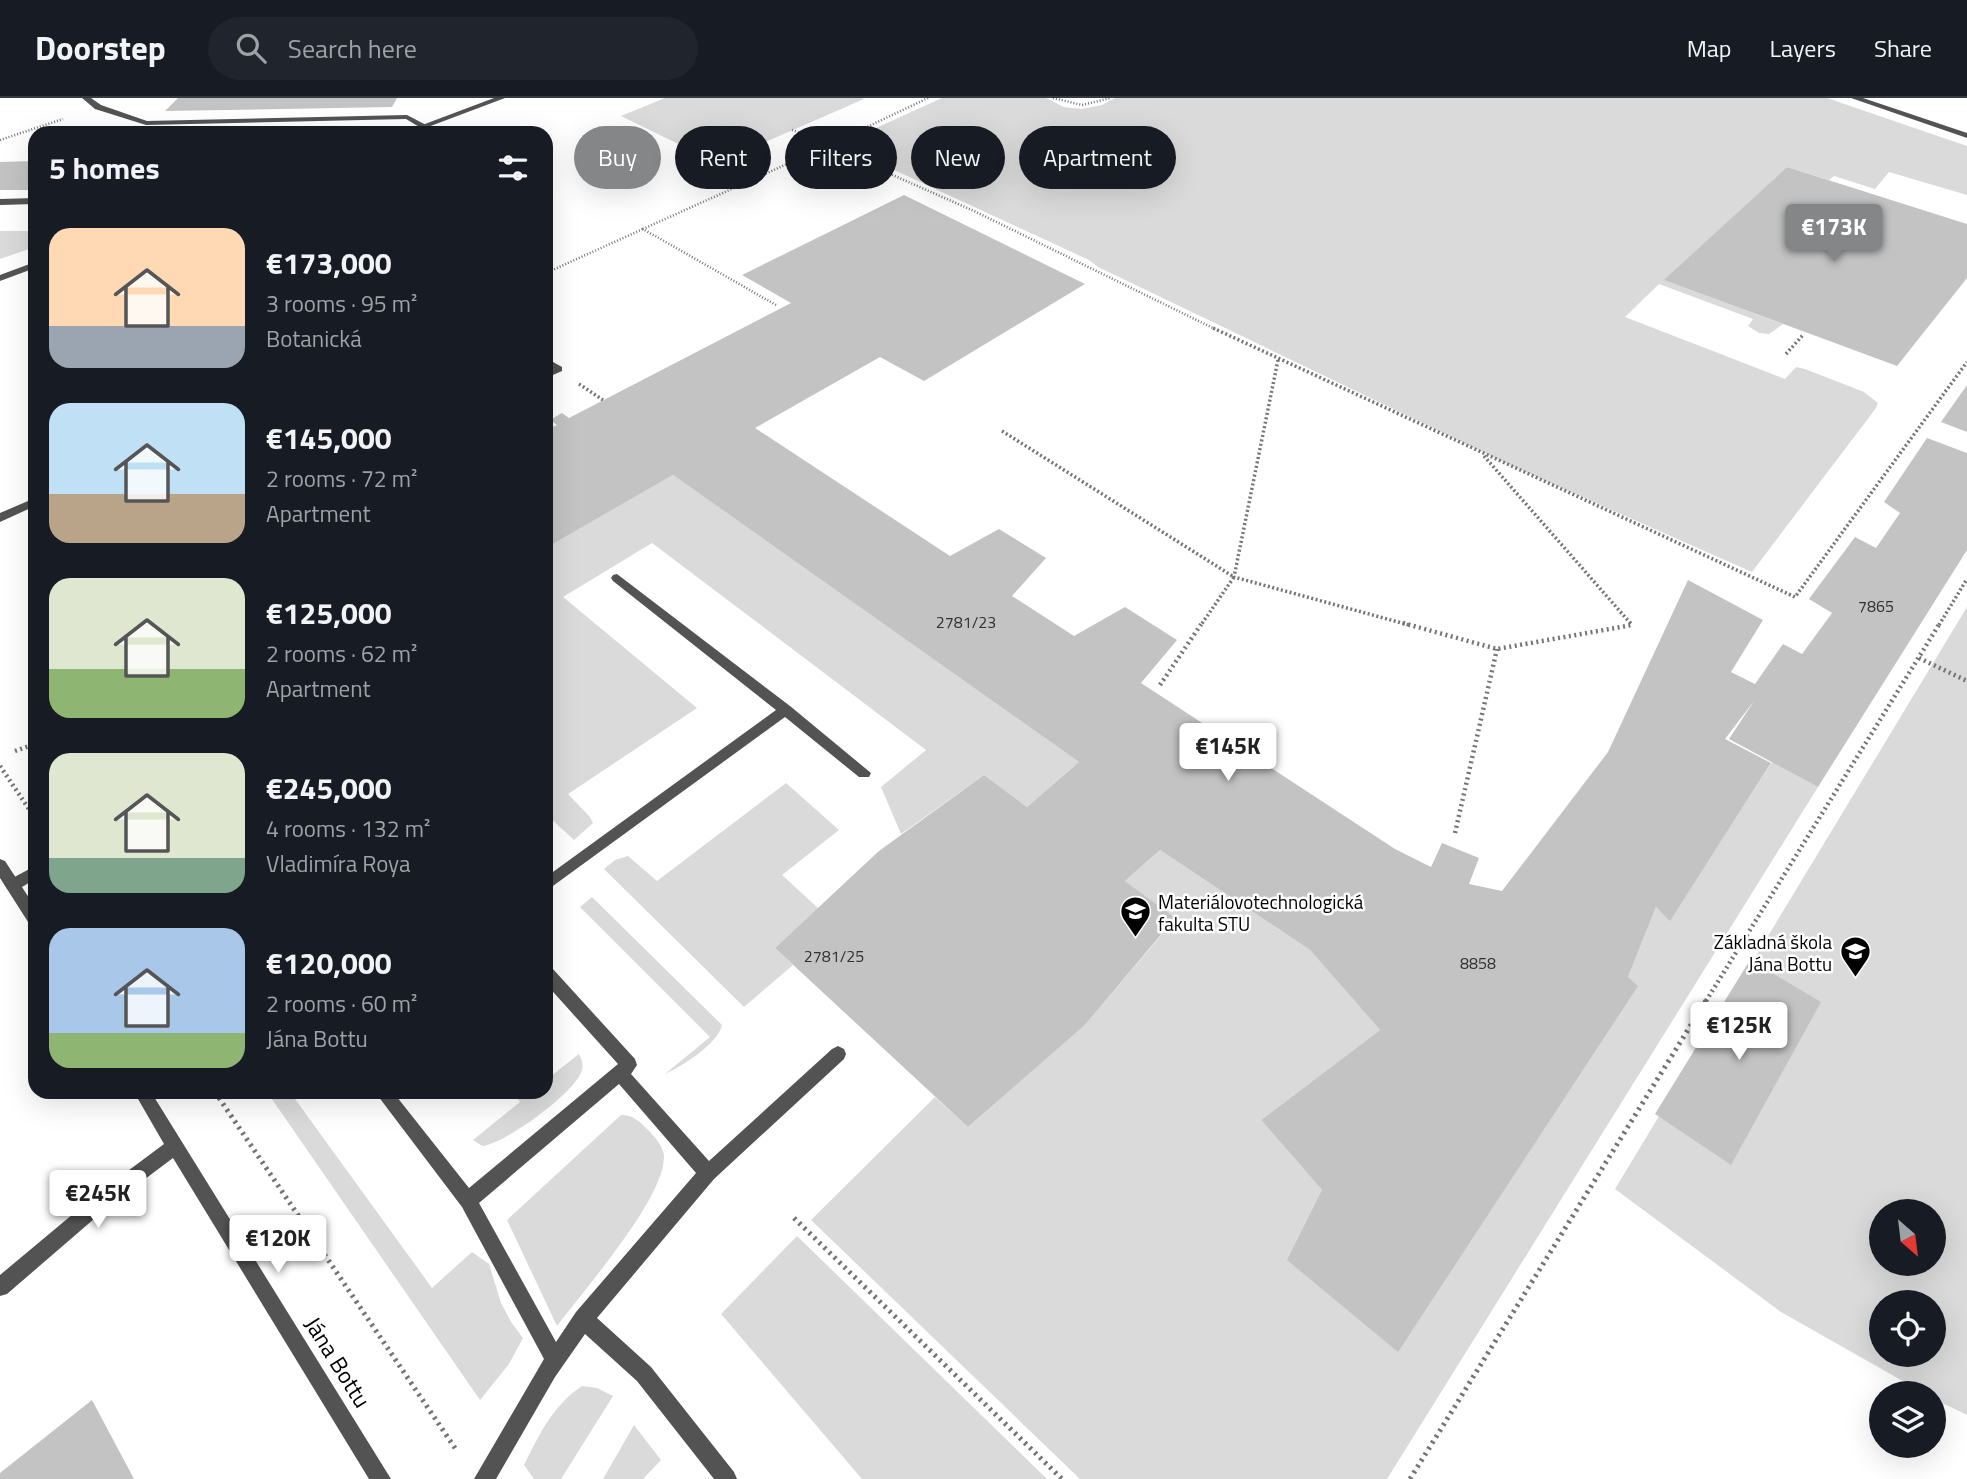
<!DOCTYPE html>
<html lang="en">
<head>
<meta charset="utf-8">
<style>
	:root { --surface:#171b24; --page:#20242c; --text:#f1f3f6; --muted:#9ea1a6; --line:#363941; --accent:#858687 }
	body { margin:0; font-family:"Titillium Web",sans-serif; background:var(--page); color:var(--text); height:100vh; display:flex; flex-direction:column; font-size:26px; white-space:nowrap }
	* { box-sizing:border-box; margin:0 }
	p { font-size:23px; color:var(--muted) }
	.icon { flex:none; width:38px; height:38px; fill:none; stroke:currentColor; stroke-width:2; stroke-linecap:round; stroke-linejoin:round }
	.map { position:relative; flex:1; overflow:hidden }
	.side { position:absolute; left:28px; top:28px; width:525px; height:973px; display:flex; flex-direction:column; background:var(--surface); border-radius:21px; box-shadow:0 7px 28px #0002 }
	.side>* { flex:none }
	.top-card { position:absolute; left:574px; top:28px; width:665px; height:63px; display:flex; gap:14px }
	.needle { width:46px; rotate:152deg }
	.tools { position:absolute; left:1869px; top:1101px; display:grid; gap:14px }
	.tools a { display:grid; place-items:center; width:77px; height:77px; border-radius:50%; background:var(--surface); box-shadow:0 7px 28px #0002; font-size:35px }
	.price { position:absolute; translate:-50% -60px; padding:0 16px; border-radius:7px; background:#fff; color:#222; font-size:23px; line-height:46px; filter:drop-shadow(0 2px 4px #0008) }
	.price::after { content:''; position:absolute; left:50%; top:42px; width:21px; height:16px; margin-left:-10px; background:inherit; clip-path:polygon(0 0,100% 0,50% 100%) }
	.price.selected { background:var(--accent); color:#fff }
	ul { padding:0; list-style:none }
	li { display:flex; align-items:center; gap:21px; height:175px; padding:0 21px }
	li span { display:grid; place-items:center; flex:none; width:196px; height:140px; border-radius:21px; color:#555 }
	li>.icon { margin-inline-start:auto }
	span .icon { width:84px; height:84px; fill:#fffc; stroke-width:1 }
	li b { font-size:30px }
	h2 { display:flex; justify-content:space-between; align-items:center; height:84px; padding:0 21px; font-size:30px }
	.chip { padding:0 24px; border-radius:32px; background:var(--surface); box-shadow:0 7px 28px #0002; font-size:24px; line-height:63px }
	.chip.selected { background:var(--accent); color:#fff }
	header { display:flex; align-items:center; gap:42px; box-sizing:border-box; height:98px; padding:0 35px; background:var(--surface); border-bottom:2px solid var(--line) }
	header strong { font-size:33px }
	nav { display:flex; gap:38px; margin-inline-start:auto; font-size:24px }
	.search { width:490px; height:63px; background:var(--page); display:flex; align-items:center; gap:18px; box-sizing:border-box; padding:0 24px; border-radius:38px; color:var(--muted); font-size:26px }
	.map>svg:first-child { display:block }
	.green { fill:#dadada; fill-rule:evenodd }
	.building { fill:#c3c3c3 }
	.lines { fill:none; stroke-linecap:round; stroke-linejoin:round }
	.path-far3 { stroke:#757575; stroke-width:2.5; stroke-dasharray:1 2; stroke-linecap:butt }
	.path-far2 { stroke:#757575; stroke-width:3.5; stroke-dasharray:2 2.5; stroke-linecap:butt }
	.path-far1 { stroke:#757575; stroke-width:4.5; stroke-dasharray:2 3.5; stroke-linecap:butt }
	.path { stroke:#757575; stroke-width:5; stroke-dasharray:2.5 4.5; stroke-linecap:butt }
	.service { fill:#535353; fill-rule:evenodd }
	.minor { fill:#535353; fill-rule:evenodd }
	.labels { text-anchor:middle; dominant-baseline:central; stroke-width:5; stroke-linejoin:round; paint-order:stroke }
	.number-label { font-size:16px; fill:#313131 }
	.poi-label { font-size:19px; fill:#000; stroke:#fff; text-anchor:start }
	.near-street-label { font-size:23px; fill:#000; stroke:#fff }
</style>
</head>
<body>
<header>
<strong>Doorstep</strong>
<div class="search"><svg class="icon" aria-label="search" viewBox="0 0 24 24"><circle cx="10" cy="10" r="6"/><path d="M15 15l6 6"/></svg>Search here</div>
<nav><a>Map</a><a>Layers</a><a>Share</a></nav>
</header>
<div class="map">
<svg width="1967" height="1381" viewBox="0 0 1967 1381">
	<rect width="100%" height="100%" fill="#fff"/>
	<path class="green" d="M665,0H862L864,1L717,65L621,18Z
		M942,0H1046L1064,9L1082,11L1102,7L1115,0H1827L1967,48V97L1889,74L1875,91L1834,78L1829,82L1787,69L1665,182L1783,226L1769,236L1759,235L1748,228L1753,221L1659,186L1625,219L1785,281L1796,269L1805,271L1864,294L1878,305L1876,310L1752,474L1510,367L1098,169L1089,162L864,58L854,50V40Z
		M0,133H35V149L0,161Z
		M673,377L1079,664L1027,709L984,677L901,736L881,689L926,652L652,445L563,499L697,610L568,696L590,719L593,725L574,742L546,716V450Z
		M1967,509V1317L1934,1301V1295H1924L1781,1214L1615,1091ZM1881,1113H1934V1166H1881ZM1881,1204H1934V1256H1881Z
		M1772,664L1818,689L1387,1381H1080L811,1122L935,999L968,1029L1085,927L1175,821L1125,783L1160,752L1310,852L1380,932L1261,1022L1322,1092L1637,888L1628,879L1656,809L1670,822Z
		M786,685L839,732L782,777L818,810L775,850L793,867L744,909L604,771L615,762L628,758L657,783Z
		M592,799L722,927C718,946 682,968 665,976L710,939L580,809Z
		M579,956C583,964 584,969 580,977C569,998 505,1046 482,1048L473,1042L520,1004L512,994H546V982Z
		M267,994H290L432,1190L472,1154L489,1166L501,1205L511,1224L523,1240L509,1266L480,1302Z
		M621,1017C633,1017 639,1023 648,1032C655,1039 664,1049 664,1059C664,1101 584,1192 557,1228L507,1122Z
		M797,1138L1047,1381H862L721,1216Z
		M582,1288L597,1290L613,1298L561,1381H534L524,1367C539,1337 553,1307 582,1288Z
		M634,1327L661,1362L643,1381H603Z"/>
	<path class="building" d="M178,0H397L392,9L165,13Z
		M35,63V92H0V64Z
		M1787,69L1967,126V180L1897,268L1664,182Z
		M904,97L1085,186L924,283L880,259L755,330L950,458L999,431L1046,460L1012,498L1074,538L1125,509L1177,542L1141,585L1395,751L1431,769L1442,745L1479,760L1469,786L1502,793L1608,654L1688,482L1763,522L1731,574L1755,586L1783,546L1802,556L1832,515L1809,501L1855,439L1876,450L1900,415L1884,404L1927,340L1967,355V452L1818,689L1729,641L1754,603L1725,641L1771,665L1670,823L1656,809L1628,879L1638,888L1398,1254L1287,1162L1322,1092L1261,1022L1380,932L1310,852L1160,752L1125,783L1175,820L1085,927L968,1029L775,850L879,753L984,677L1027,709L1079,664L673,377L546,450V332L557,327L550,322L562,315L569,320L791,205L742,177Z
		M1967,287V334L1941,324Z
		M1750,862L1821,904L1731,1067L1655,1016Z
		M92,1302L134,1381H0V1375Z"/>
	<g class="lines">
		<path class="path-far3" d="M928,0L827,48L974,113L1217,232
			M1053,0L1082,7L1111,0
			M792,32L830,46
			M0,42L63,21
			M546,175L643,131
			M776,207L643,131L827,48"/>
		<path class="path-far2" d="M1213,230L1795,499L1967,264
			M1786,256L1803,237
			M1278,262L1234,479L1409,527
			M579,286L603,302
			M1002,333L1234,479L1201,527
			M1484,358L1632,527
			M1939,527L1967,481"/>
		<path class="path-far1" d="M1403,525L1497,551L1632,527L1630,525
			M1919,560L1967,583
			M1160,587L1202,525
			M15,653L35,646
			M0,668L35,720
			M1455,735L1497,551
			M1706,903L1940,525"/>
		<path class="path" d="M215,994L457,1353
			M794,1120L1062,1381
			M1410,1381L1707,901"/>
		<path class="service" d="M82,0H91L101,7L147,23L407,17L428,28L421,30L406,21L146,27L95,11Z
			M35,100V106L0,107V101Z
			M546,260L562,269V273L546,280V273L551,271L546,268Z
			M35,400V408L0,424V415Z
			M617,476L790,608L871,675L869,679H859L785,619L546,793V779L776,612L613,483L611,480L613,477Z
			M35,768V781C26,786 17,795 7,791L5,787L7,783Z
			M546,868L552,870L635,961L637,967L631,976L709,1063L832,951L838,948L844,951L846,956L844,961L714,1081L597,1220L651,1269L734,1374L737,1381H714L637,1283L585,1236L555,1279L496,1381H474L544,1261L462,1109L375,994H393L469,1090L618,966L546,886ZM619,986L696,1075L576,1214L556,1244L479,1105Z"/>
		<path class="minor" d="M494,0H505L412,35H401Z
			M1851,0H1863L1967,35V40Z
			M35,164V170L0,183V177Z
			M0,761L5,763L35,809V829L30,827L0,780Z
			M134,994H151L391,1381H369L173,1060L109,1108L7,1196L0,1198V1177L97,1096L164,1046Z"/>
	</g>
	<defs>
		<symbol id="university-pin" viewBox="-11 -11 22 30"><path d="M0 17L-7.5 6A9.5 9.5 0 1 1 7.5 6Z" fill="#000" stroke="#fff"/><path d="M0-5L7-2L0 1L-7-2ZM-4 1L0 2.5L4 1V4Q0 6-4 4Z" fill="#fff"/></symbol>
		<symbol id="school-pin" viewBox="-11 -11 22 30"><path d="M0 17L-7.5 6A9.5 9.5 0 1 1 7.5 6Z" fill="#000" stroke="#fff"/><path d="M0-5L7-2L0 1L-7-2ZM-4 1L0 2.5L4 1V4Q0 6-4 4Z" fill="#fff"/></symbol>
	</defs>
	<g fill-rule="evenodd">
		<use href="#university-pin" x="1118" y="796" width="35" height="47"/>
		<use href="#school-pin" x="1838" y="836" width="35" height="47"/>
	</g>
	<g class="labels">
		<g class="number-label">
			<text x="1876" y="508">7865</text>
			<text x="966" y="524">2781/23</text>
			<text x="834" y="858">2781/25</text>
			<text x="1478" y="865">8858</text>
		</g>
		<g class="poi-label">
			<text x="1158" y="803">Materiálovotechnologická<tspan x="1158" dy="22">fakulta STU</tspan></text>
			<text x="1832" y="843" text-anchor="end">Základná škola<tspan x="1832" dy="22">Jána Bottu</tspan></text>
		</g>
		<g class="near-street-label">
			<text transform="translate(338 1264) rotate(58)">Jána Bottu</text>
		</g>
	</g>
</svg>
<div class="tools">
<a><svg class="needle" viewBox="-14 -14 28 28"><path d="M0-13l5 13h-10z" fill="#e53935"/><path d="M0 13l5-13h-10z" fill="#9ea1a6"/></svg></a>
<a><svg class="icon" aria-label="locate" viewBox="0 0 24 24"><circle cx="12" cy="12" r="6"/><path d="M12 2v4M12 18v4M2 12h4M18 12h4"/></svg></a>
<a><svg class="icon" aria-label="layers" viewBox="0 0 24 24"><path d="M12 4l9 5-9 5-9-5zM3 14l9 5 9-5"/></svg></a>
</div>
<b class="price selected" style="left:1834px;top:166px">€173K</b>
<b class="price" style="left:1228px;top:685px">€145K</b>
<b class="price" style="left:1739px;top:964px">€125K</b>
<b class="price" style="left:98px;top:1132px">€245K</b>
<b class="price" style="left:278px;top:1177px">€120K</b>
<div class="top-card">
<a class="chip selected">Buy</a>
<a class="chip">Rent</a>
<a class="chip">Filters</a>
<a class="chip">New</a>
<a class="chip">Apartment</a>
</div>
<section class="side">
<h2>5 homes<svg class="icon" aria-label="filters" viewBox="0 0 24 24"><path d="M4 7h16M4 17h16"/><circle cx="9" cy="7" r="2"/><circle cx="15" cy="17" r="2"/></svg></h2>
<ul>
<li><span style="background:linear-gradient(#ffd9b3 70%,#9aa5b1 0)"><svg class="icon" aria-label="home" viewBox="0 0 24 24"><path d="M3 11l9-7 9 7M6 9v11h12V9"/></svg></span><div><b>€173,000</b><p>3 rooms · 95 m²</p><p>Botanická</p></div></li>
<li><span style="background:linear-gradient(#bfe0f5 65%,#b9a48a 0)"><svg class="icon" aria-label="home" viewBox="0 0 24 24"><path d="M3 11l9-7 9 7M6 9v11h12V9"/></svg></span><div><b>€145,000</b><p>2 rooms · 72 m²</p><p>Apartment</p></div></li>
<li><span style="background:linear-gradient(#dfe7d0 65%,#8fb573 0)"><svg class="icon" aria-label="home" viewBox="0 0 24 24"><path d="M3 11l9-7 9 7M6 9v11h12V9"/></svg></span><div><b>€125,000</b><p>2 rooms · 62 m²</p><p>Apartment</p></div></li>
<li><span style="background:linear-gradient(#dfe7d0 75%,#7fa58c 0)"><svg class="icon" aria-label="home" viewBox="0 0 24 24"><path d="M3 11l9-7 9 7M6 9v11h12V9"/></svg></span><div><b>€245,000</b><p>4 rooms · 132 m²</p><p>Vladimíra Roya</p></div></li>
<li><span style="background:linear-gradient(#a9c7e8 75%,#8fb573 0)"><svg class="icon" aria-label="home" viewBox="0 0 24 24"><path d="M3 11l9-7 9 7M6 9v11h12V9"/></svg></span><div><b>€120,000</b><p>2 rooms · 60 m²</p><p>Jána Bottu</p></div></li>
</ul>
</section>
</div>
</body>
</html>
